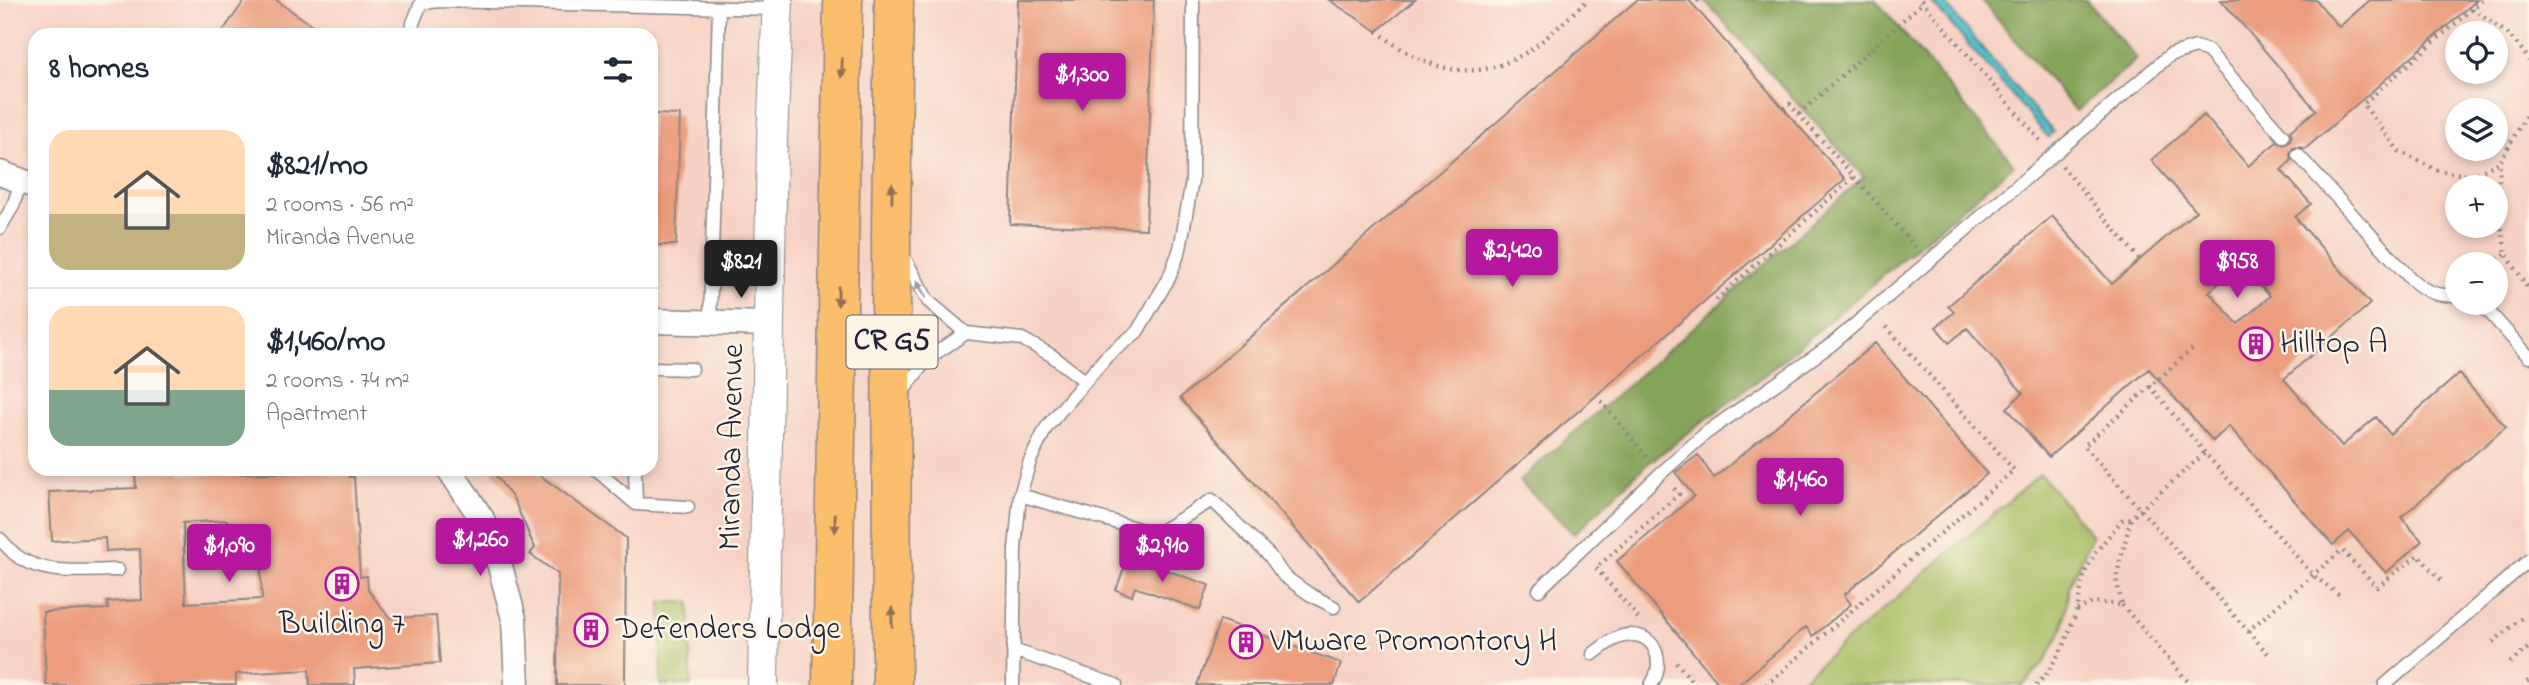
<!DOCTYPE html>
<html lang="en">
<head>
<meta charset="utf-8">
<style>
	:root { --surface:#fff; --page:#f6f6f7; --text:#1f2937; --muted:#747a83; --line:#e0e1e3; --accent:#b5179e }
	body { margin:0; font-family:"Indie Flower",sans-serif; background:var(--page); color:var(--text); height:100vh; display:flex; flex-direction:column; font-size:26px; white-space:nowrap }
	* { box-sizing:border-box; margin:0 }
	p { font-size:23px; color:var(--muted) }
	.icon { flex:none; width:38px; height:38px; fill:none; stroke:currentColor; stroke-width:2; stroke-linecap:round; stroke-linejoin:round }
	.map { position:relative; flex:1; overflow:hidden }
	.panel { position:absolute; left:28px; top:28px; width:630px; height:448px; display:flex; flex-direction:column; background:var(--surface); border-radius:21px; box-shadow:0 4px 10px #0003 }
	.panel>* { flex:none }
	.buttons { position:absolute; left:2445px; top:21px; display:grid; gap:14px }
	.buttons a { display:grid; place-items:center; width:63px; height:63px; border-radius:50%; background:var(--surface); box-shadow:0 4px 10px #0003; font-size:35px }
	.price { position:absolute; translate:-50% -60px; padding:0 16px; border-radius:7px; background:var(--accent); color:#fff; font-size:23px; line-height:46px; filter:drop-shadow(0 2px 4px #0008) }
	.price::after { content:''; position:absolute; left:50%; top:42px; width:21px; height:16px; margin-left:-10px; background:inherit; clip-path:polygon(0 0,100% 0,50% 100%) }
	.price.on { background:#222; color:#fff }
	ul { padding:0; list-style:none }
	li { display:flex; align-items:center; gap:21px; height:175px; padding:0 21px }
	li+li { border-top:2px solid var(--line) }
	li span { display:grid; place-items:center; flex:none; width:196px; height:140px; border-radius:21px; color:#555 }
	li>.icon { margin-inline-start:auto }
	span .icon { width:84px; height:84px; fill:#fffc; stroke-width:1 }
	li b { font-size:30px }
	h2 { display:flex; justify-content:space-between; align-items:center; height:84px; padding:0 21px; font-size:30px }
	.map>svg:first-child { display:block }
	.built { fill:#f6d2c4; fill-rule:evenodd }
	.green { fill:#a7bd62; stroke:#64704e; stroke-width:2 }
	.forest { fill:#85a458; stroke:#54634a; stroke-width:2 }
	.water { fill:#52c0c9; stroke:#3a7182; stroke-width:2 }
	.building { fill:#ec9d7e; fill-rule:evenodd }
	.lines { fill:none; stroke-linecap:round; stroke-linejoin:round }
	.service-casing { stroke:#8c8686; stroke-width:15 }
	.minor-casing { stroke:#8c8686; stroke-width:27 }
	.tertiary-casing { stroke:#8c8686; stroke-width:32 }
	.trunk-casing { stroke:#8c8686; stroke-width:41 }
	.path { stroke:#8c8686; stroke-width:4.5; stroke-dasharray:2 5; stroke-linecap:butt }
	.service { stroke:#fff; stroke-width:12 }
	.minor { stroke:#fff; stroke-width:24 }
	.tertiary { stroke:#fff; stroke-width:30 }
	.trunk { stroke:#fabe6d; stroke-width:38 }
	.oneway { fill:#8e7054 }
	.oneway2 { fill:#9c9ca7 }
	.labels { text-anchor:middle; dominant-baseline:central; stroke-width:5; stroke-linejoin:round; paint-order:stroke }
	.shield { fill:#fcf5e5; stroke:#63616e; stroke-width:2 }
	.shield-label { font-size:30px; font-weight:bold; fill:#22223b }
	.poi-label { font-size:32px; fill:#22223b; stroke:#fcf5e5; text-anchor:start }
	.street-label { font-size:32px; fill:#22223b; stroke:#fcf5e5 }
</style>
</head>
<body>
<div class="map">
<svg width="2529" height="685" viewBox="0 0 2529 685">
	<rect width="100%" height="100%" fill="#fcf5e5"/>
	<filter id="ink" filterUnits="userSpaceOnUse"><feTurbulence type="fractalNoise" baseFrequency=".0143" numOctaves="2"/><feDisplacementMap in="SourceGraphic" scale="14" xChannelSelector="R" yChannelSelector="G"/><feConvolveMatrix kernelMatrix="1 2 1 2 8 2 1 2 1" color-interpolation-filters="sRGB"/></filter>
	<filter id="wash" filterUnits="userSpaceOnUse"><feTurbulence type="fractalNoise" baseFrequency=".00686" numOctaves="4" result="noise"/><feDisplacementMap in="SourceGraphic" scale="28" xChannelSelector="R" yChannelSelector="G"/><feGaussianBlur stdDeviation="1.57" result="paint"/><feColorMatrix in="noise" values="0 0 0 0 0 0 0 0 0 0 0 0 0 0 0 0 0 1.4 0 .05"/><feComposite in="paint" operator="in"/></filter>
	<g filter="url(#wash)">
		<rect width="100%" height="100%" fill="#f6ead2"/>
		<path class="built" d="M0,0H2529V685H0ZM2457,33H2496V72H2457ZM35,35H651V469H35ZM2457,110H2496V149H2457ZM2457,187H2496V226H2457ZM2457,264H2496V303H2457Z"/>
		<path class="green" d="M2040,474L2092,536L2069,586L2063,628L2045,661L2023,685H1795Z
			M661,602H690L691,685H661Z"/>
		<path class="forest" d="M1704,0H1876L2014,165L1768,372L1645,466L1574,534L1519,481L1864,177Z
			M1981,0H2086L2137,59L2076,111Z"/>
		<path class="water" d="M1930,0H1942L2053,132L2048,137Z"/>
		<g id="blocks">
			<path class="building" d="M245,0H276L326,35H220Z
				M1018,0H1154L1146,229L1010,224Z
				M1329,0H1415L1377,31Z
				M1637,0H1689L1845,179L1359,602L1180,398Z
				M2221,0H2316L2339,27L2370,0H2477L2305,149L2300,147L2293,148L2290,153L2291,161L2281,170L2311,204L2295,217L2370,304L2284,379L2342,446L2376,417L2390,434L2459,374L2506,427L2401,517L2422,541L2386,573L2349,531L2333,545L2229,426L2213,441L2149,369L2049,457L2007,408L2023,393L1967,328L1949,343L1936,327L1954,312L1948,306L2052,216L2112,284L2196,211L2151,160L2204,115L2248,166L2277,142L2284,145L2289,142L2292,135L2290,131L2316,110ZM2241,264L2270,296L2238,324L2209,292Z
				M651,114L680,115L676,245H651Z
				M1875,343L1987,474L1844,595L1851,604L1813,636L1806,627L1738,685H1720L1617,561L1694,496L1675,472L1677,471L1698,455L1714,478Z
				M135,469H182V474L306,473V469H349V477H354L360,577L367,576L368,590L390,618L436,616L440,663L354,669L355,685H310L309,670L236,674V685H46L43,612L108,609L107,602L142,600L140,549L106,551L105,538L52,541L49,492L136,488ZM227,520L233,533L259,531L262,599L186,603L183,523Z
				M491,469H531L626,538L625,685H557L558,574L530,554L535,548L514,500Z
				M1128,557L1209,585L1200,610L1135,587L1132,596L1116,590Z
				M1220,620L1341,663L1334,685H1197Z"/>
		</g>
	</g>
	<g filter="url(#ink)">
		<use href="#blocks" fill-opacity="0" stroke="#8c8686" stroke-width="2"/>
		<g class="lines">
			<defs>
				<path id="service" d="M412,35L413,23L421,3L440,1L777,9
					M2298,155L2410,278C2427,293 2434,295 2457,296
					M0,228L13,206L21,181
					M903,255L928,301L966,333L1022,339L1051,355L1085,381
					M2477,303L2491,314L2529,357
					M710,322L719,8
					M651,368L692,369
					M901,394L927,359L966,333
					M595,469L636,504L688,507
					M635,469L636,504
					M1020,495L1149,532L1163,530L1212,500L1269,555L1284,576L1309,594L1334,607
					M0,539C6,545 13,554 20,558C47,576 88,570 118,570
					M1539,590L1660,474L1706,433L1831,345L2170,55L2196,47L2208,51L2283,136
					M1013,650L1116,685
					M1593,654C1604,646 1617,634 1632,635C1659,636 1664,667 1651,685
					M1013,685L1015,549L1020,495L1030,461L1046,428L1070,399L1107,356L1137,332L1169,278L1180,249L1192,181L1193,0
					M2385,685L2529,560"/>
				<path id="minor" d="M0,173L35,186
					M651,321L770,324
					M449,469L482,519L500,566L514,619L517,685"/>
				<path id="tertiary" d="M763,685L772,140L778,0"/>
				<path id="trunk" d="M832,685L843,0
					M892,685L891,233L894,0"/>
			</defs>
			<use href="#service" class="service-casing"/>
			<use href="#minor" class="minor-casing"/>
			<use href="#tertiary" class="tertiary-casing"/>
			<use href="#trunk" class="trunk-casing"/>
			<path class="path" d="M1698,0L1701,4
				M1921,0L2043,144
				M2482,0L2363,104L2399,151L2436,170L2471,176L2500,162
				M2472,9C2494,23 2517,38 2529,61
				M1377,31C1426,71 1475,86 1530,50C1551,36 1569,16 1588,0
				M1784,109L1790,104L1919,251
				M2529,110L2500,162L2498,208L2506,253L2529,290
				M1799,114L1923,2
				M2062,166L2140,260
				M2471,176L2480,187
				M2493,264L2506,253
				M1716,300L1855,176
				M2192,349L2084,446L2248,631L2342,550L2377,587L2418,555L2443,582
				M2150,386L2205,453L2313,575L2339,595
				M1601,401L1650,461
				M2122,605L2191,685
				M2077,610L2095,602L2122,605L2116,578L2131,518
				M1638,618L1596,568L1679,494L1672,486
				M2248,631L2269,655
				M2493,642L2524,616
				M1676,662L1695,685
				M2510,663L2529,647
				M2527,682L2529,680
				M1766,685L2014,470L1883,323
				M2036,685L2046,675L2064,645L2077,610L2084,574L2095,553L2122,520L2131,518L2205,453"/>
			<use href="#service" class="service"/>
			<use href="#minor" class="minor"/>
			<use href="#tertiary" class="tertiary"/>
			<use href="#trunk" class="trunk"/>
		</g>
		<defs><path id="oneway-solid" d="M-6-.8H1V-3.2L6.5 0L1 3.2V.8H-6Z" transform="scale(1.75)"/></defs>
		<g class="oneway">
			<use href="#oneway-solid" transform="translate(842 68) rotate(91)"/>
			<use href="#oneway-solid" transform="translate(892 193) rotate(-89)"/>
			<use href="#oneway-solid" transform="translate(838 296) rotate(91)"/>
			<use href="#oneway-solid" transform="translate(835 523) rotate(91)"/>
			<use href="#oneway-solid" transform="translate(892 617) rotate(-90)"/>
		</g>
		<use class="oneway2" href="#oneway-solid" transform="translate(921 289) rotate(-118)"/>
	</g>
	<defs>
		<symbol id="building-ring" viewBox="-11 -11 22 22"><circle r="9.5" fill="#fcf5e5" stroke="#b5179e" stroke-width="1.5"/><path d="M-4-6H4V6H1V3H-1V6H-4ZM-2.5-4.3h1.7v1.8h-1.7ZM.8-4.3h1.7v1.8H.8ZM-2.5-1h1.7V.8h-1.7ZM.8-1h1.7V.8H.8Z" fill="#b5179e"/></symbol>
	</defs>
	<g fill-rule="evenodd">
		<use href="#building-ring" x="2237" y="325" width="38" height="38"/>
		<use href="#building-ring" x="323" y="565" width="38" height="38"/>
		<use href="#building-ring" x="572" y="611" width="38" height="38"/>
		<use href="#building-ring" x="1227" y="623" width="38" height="38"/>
	</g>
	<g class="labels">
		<rect class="shield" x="846.5" y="315.5" width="91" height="53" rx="5"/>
		<g class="shield-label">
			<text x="892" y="342">CR G5</text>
		</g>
		<g class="poi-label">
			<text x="2280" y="344">Hilltop A</text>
			<text x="342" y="625" text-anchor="middle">Building 7</text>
			<text x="616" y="630">Defenders Lodge</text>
			<text x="1270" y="642">VMware Promontory H</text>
		</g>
		<g class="street-label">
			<text transform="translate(733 447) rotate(-89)">Miranda Avenue</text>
		</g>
	</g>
</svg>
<div class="buttons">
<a><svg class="icon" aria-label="locate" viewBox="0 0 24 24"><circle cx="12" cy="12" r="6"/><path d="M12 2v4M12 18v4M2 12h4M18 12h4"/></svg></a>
<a><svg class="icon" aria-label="layers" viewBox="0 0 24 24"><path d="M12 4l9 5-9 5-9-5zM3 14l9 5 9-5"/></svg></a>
<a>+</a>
<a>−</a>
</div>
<b class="price" style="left:1082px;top:113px">$1,300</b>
<b class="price" style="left:1512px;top:289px">$2,420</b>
<b class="price on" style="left:741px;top:300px">$821</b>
<b class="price" style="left:2237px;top:300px">$958</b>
<b class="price" style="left:1800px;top:518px">$1,460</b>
<b class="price" style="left:480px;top:578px">$1,260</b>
<b class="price" style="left:229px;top:584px">$1,090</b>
<b class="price" style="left:1162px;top:584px">$2,910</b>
<section class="panel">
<h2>8 homes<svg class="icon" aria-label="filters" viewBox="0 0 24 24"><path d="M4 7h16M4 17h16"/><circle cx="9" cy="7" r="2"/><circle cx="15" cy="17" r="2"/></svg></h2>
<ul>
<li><span style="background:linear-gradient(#ffd9b3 60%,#c2b280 0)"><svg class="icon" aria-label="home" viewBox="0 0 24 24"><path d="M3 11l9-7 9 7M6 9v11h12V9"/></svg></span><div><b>$821/mo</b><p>2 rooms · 56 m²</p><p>Miranda Avenue</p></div></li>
<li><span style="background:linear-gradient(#ffd9b3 60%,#7fa58c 0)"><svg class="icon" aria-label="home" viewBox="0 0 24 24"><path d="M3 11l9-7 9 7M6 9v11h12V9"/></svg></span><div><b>$1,460/mo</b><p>2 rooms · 74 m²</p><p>Apartment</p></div></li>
</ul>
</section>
</div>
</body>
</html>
